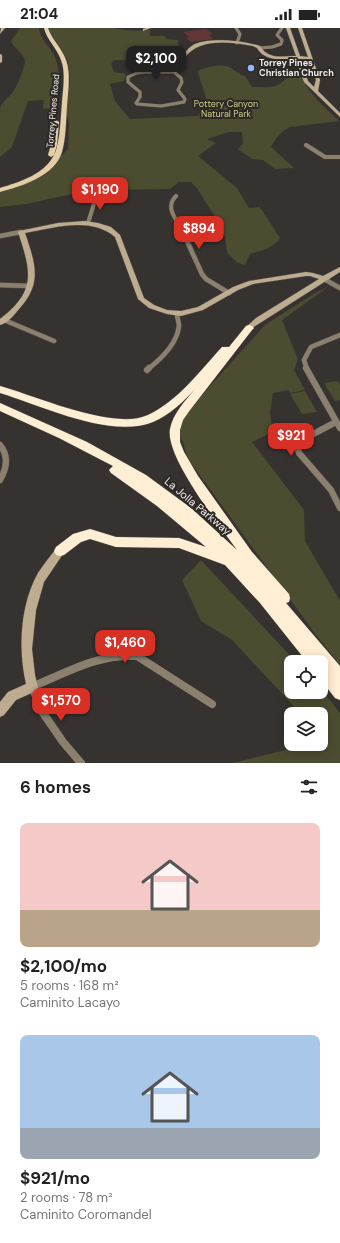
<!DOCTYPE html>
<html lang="en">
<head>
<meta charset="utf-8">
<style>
	:root { --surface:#fff; --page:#f6f6f6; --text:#222; --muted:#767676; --accent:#d93025 }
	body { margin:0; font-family:"DM Sans",sans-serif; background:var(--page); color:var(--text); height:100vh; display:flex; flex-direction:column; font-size:15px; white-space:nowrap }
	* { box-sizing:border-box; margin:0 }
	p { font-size:13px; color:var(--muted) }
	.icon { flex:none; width:22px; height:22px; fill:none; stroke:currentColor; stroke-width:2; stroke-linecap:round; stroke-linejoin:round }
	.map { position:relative; height:735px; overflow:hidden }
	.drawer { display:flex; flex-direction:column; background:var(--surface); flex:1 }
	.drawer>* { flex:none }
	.buttons { position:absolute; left:284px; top:627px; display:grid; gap:8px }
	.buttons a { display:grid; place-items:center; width:44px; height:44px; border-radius:8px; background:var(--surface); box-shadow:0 2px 10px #0003; font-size:20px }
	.price { position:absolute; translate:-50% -34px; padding:0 9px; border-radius:8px; background:var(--accent); color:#fff; font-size:13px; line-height:26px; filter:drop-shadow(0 1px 2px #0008) }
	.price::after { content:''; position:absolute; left:50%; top:24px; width:12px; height:9px; margin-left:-6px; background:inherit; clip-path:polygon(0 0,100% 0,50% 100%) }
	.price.on { background:#222; color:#fff }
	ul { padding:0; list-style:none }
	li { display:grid; align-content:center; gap:8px; height:212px; padding:0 20px }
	li span { display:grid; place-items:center; height:124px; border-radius:8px; color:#555 }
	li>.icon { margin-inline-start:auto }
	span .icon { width:72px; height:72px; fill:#fffc; stroke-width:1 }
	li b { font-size:17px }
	h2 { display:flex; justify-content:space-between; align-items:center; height:48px; padding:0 20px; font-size:17px }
	.status { display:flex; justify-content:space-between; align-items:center; height:28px; padding:0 20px; background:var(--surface); direction:ltr }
	.status svg { height:11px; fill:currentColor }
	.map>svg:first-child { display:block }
	.green { fill:#4b4c30 }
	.building { fill:#643636 }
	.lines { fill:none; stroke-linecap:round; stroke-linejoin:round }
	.street-far4-casing { stroke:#54504e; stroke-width:3.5 }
	.street-far3-casing { stroke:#54504e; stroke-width:4.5 }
	.street-far2-casing { stroke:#54504e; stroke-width:5.5 }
	.street-far1-casing { stroke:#54504e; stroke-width:7 }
	.street-casing { stroke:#54504e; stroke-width:8 }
	.secondary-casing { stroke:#54504e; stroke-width:1 }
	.primary-casing { stroke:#54504e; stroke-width:1 }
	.highway-casing { stroke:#54504e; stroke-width:1 }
	.street-far4 { stroke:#8b806e; stroke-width:3 }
	.street-far3 { stroke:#8b806e; stroke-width:4 }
	.street-far2 { stroke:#8b806e; stroke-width:4.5 }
	.street-far1 { stroke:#8b806e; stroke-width:6 }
	.street { stroke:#8b806e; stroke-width:8 }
	.secondary { fill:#bdac8f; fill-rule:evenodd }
	.primary { fill:#e4cea8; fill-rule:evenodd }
	.highway { fill:#feeed3; fill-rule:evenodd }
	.poi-dot { fill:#92b7fd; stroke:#2c2826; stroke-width:1.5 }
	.labels { text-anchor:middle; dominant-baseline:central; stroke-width:4; stroke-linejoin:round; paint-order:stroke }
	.far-poi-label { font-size:9px; font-weight:bold; fill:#f0eeec; stroke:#2c2826; text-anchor:start }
	.far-park-label { font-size:9px; fill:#cdcf85; stroke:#2c2826 }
	.far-street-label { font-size:9px; fill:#f0eeec; stroke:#2c2826 }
	.street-label { font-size:11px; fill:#f0eeec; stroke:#2c2826 }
</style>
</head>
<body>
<div class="status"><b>21:04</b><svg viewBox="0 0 49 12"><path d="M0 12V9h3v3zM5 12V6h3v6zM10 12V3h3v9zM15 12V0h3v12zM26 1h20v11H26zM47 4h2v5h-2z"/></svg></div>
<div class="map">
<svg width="340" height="735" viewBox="0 0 340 735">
	<rect width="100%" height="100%" fill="#363230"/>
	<path class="green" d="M20,0H39C40,10 47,16 52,24C64,44 57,60 53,80L43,81L44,72L28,73L12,119L0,129V81C2,72 8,71 13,64C16,61 26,36 25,33C23,24 14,21 11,13Z
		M49,0H114C118,2 145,4 150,2V8H164L167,11L178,12L179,21H186L176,28V31H180V33L114,32L111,36L114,44L126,46L124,53L110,56L115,73L130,91L198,88L206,70L198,45L199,42C209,39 221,34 231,40C236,43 240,47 245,48L252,59C274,59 276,62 292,44H300C307,65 324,78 339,93L290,99C280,104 276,110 271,119L294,140L275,141L263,132L252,131L238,121L243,115L242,104H229L207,111L216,115L198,128L237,160L249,180L260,179L280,210C274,220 261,223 250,226L245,237L238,235L227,225L225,208L215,201V189L197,160L191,154H179L170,161L111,162L105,159L98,150L79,154L72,166L26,176L0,179V164C26,158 50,141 68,121L69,93C63,83 70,62 70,50C69,45 69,37 67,32C63,20 52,12 49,0Z
		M328,259L282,292L298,331L294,342L305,362L290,365L289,362L273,365L270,385L273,404L252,414L304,482L305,513L340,573V637L316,607L188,431L180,405L184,387L265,297L315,265Z
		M338,353L340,357V372L335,373L324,355Z
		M305,363L317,384L302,386L290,366Z
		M201,532L296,634H291V664H321V661L340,685V735H232L310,716H321V713L325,712L321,707V686H301L232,612L201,593L182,552Z"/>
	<path class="building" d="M206,1L213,6L209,7L213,11L191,14L186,10L189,9L183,4Z"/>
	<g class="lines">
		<defs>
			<path id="street-far4" d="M236,0L240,6L237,15
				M260,20L272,19L281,16L282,12L277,7L282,0
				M145,44H174L181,50L182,54L178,62L185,71L184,74L161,78L137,76L136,75L140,69V64L128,54V49L137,45Z"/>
			<path id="street-far3" d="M306,117L325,129H340
				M176,168C165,179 175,189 181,201
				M88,195L97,166"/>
			<path id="street-far2" d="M181,200L202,246L206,251L229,265
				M0,208L21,204
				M324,251L340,260
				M0,257L30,258
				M4,292L54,313
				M148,341C161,331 177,316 179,298C179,294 177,290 177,286
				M307,341L304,332L311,319L340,307"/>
			<path id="street-far1" d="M306,340L340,400
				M147,342L149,340
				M336,394L300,413L297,418L299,425L331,462L340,480
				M0,417C9,428 7,440 0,452"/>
			<path id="street" d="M81,735L63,714L43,685L32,659C65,645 100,625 137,628L212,676"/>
			<path id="secondary" d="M1,0H5L0,6Z
				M146,0H151L143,3V1Z
				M286,0H290L300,28L308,29L298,0H302L320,52L318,63L340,85V89L304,54L296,31C282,31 265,34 257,20L253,18C231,14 198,9 184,31L186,36L176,45L172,44L182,35L180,31C184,25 189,19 195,16C212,9 244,13 260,18C269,32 281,28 296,28ZM301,31H309L316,52L314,59L308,53Z
				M0,26L2,27V34L0,35Z
				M85,193L98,195L111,199L120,207L144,270L154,277L167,282L181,283L198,279L233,259L249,253L306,244L313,245L323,248L340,239V244L249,302L245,300L256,290L319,251L310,248H306L253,256L238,262L203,282L181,288L167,286L149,280L138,271L115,209C90,188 54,200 25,205C35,235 43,255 19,281C14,287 8,295 0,297V291C37,263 31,243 18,204L19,203L58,195Z
				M60,519L63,520L65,523L44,554L36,582L32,621L35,647L38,659L36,663L16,672L4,687L0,689V674L8,664L26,656C18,621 20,577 38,545C44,536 50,528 57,520Z"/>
			<path id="primary" d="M44,0H48C52,12 62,20 66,32C71,45 68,64 67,78C66,92 66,110 62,124C55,148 22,158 0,164V160C20,154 46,146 55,125C60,114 61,87 62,74C63,61 66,44 61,32C57,20 47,12 44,0Z
				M56,92L59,94L57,117L54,127L51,129L48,127L51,117L53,94Z"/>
			<path id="highway" d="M249,297L252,298L254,300L252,302L190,382L183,392L180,402V414L184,424L198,448L252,524L289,566L290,570L289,574L286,575L340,638V672L335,670L321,652V634H307L260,575L225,537L179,520L116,519L90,511L81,514L64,527L60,528L56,527L54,523L56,519L73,506L90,501L116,509L179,510L206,519L157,478L111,445L109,442L113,438L59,410L0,383V375L87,414L146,447L191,480L237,522C220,498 165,429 170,401C173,385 186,372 196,360C184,373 170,387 153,394C110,411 43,378 0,365V358C36,368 114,403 148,387C178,373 200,343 222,319H229L246,298Z"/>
		</defs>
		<use href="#street-far4" class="street-far4-casing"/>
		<use href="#street-far3" class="street-far3-casing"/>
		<use href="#street-far2" class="street-far2-casing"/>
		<use href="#street-far1" class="street-far1-casing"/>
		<use href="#street" class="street-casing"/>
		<use href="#secondary" class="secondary-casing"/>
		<use href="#primary" class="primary-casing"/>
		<use href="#highway" class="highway-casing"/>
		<use href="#street-far4" class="street-far4"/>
		<use href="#street-far3" class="street-far3"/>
		<use href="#street-far2" class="street-far2"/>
		<use href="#street-far1" class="street-far1"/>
		<use href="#street" class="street"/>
		<use href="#secondary" class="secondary"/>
		<use href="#primary" class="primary"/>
		<use href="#highway" class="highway"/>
	</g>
	<circle class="poi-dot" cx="251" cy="40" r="4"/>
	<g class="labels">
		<g class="far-poi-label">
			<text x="259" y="35">Torrey Pines<tspan x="259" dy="10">Christian Church</tspan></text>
		</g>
		<g class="far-park-label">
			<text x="226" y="76">Pottery Canyon<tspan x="226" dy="10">Natural Park</tspan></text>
		</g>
		<g class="far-street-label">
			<text transform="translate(53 83) rotate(-85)">Torrey Pines Road</text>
		</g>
		<g class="street-label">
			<text transform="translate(198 478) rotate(40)">La Jolla Parkway</text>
		</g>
	</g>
</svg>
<div class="buttons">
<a><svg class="icon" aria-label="locate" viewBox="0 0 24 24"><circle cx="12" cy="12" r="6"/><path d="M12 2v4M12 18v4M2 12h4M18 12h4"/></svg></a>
<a><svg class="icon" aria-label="layers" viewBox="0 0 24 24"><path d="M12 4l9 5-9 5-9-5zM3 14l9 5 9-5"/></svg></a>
</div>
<b class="price on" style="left:156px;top:52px">$2,100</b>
<b class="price" style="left:100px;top:183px">$1,190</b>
<b class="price" style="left:199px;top:222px">$894</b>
<b class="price" style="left:291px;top:429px">$921</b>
<b class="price" style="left:125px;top:636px">$1,460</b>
<b class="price" style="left:61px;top:694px">$1,570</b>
</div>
<section class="drawer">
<h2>6 homes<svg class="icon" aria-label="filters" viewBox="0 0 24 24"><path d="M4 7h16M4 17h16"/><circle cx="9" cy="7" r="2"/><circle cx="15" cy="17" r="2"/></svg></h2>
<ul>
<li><span style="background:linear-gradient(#f6c9c9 70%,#b9a48a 0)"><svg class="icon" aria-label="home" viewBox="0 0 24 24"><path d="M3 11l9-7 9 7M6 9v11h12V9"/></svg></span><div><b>$2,100/mo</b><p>5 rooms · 168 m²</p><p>Caminito Lacayo</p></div></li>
<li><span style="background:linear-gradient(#a9c7e8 75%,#9aa5b1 0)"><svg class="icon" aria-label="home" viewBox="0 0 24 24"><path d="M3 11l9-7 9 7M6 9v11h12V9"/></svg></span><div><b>$921/mo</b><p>2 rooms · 78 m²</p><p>Caminito Coromandel</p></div></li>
</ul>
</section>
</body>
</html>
